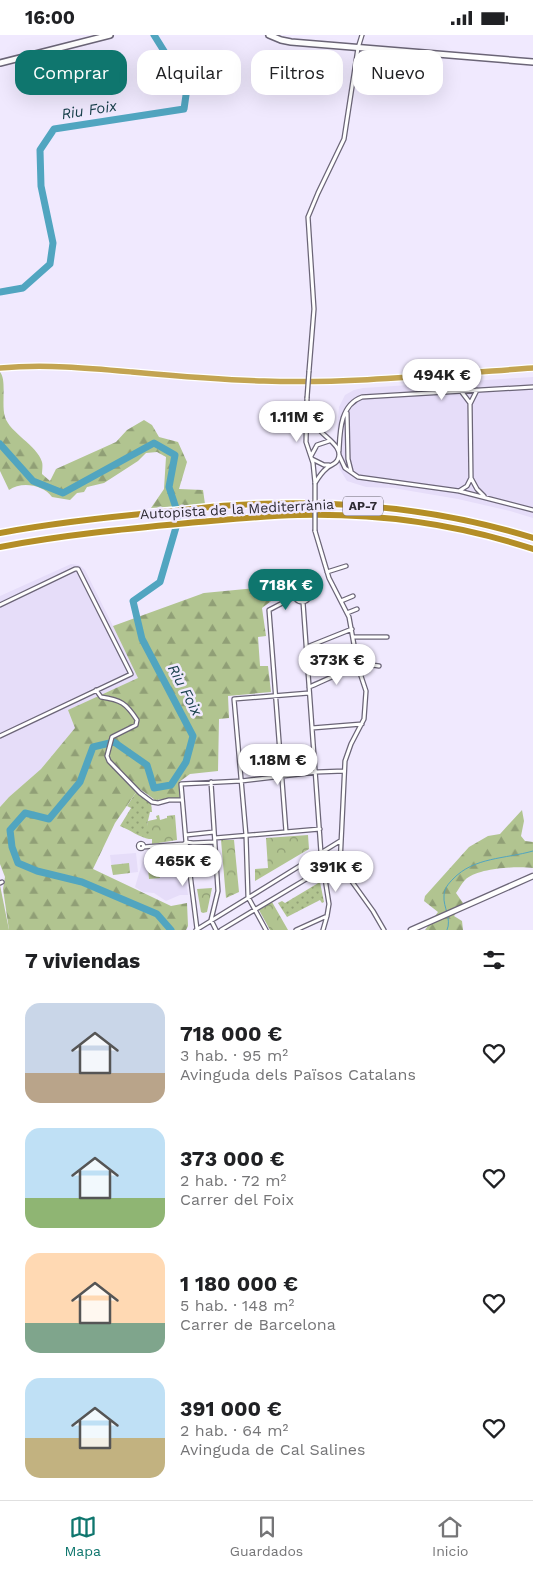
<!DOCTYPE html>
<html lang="es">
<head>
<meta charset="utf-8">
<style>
	:root { --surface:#fff; --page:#f2f2f2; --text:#202124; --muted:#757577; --line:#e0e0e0; --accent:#0f766e }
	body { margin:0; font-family:"Work Sans",sans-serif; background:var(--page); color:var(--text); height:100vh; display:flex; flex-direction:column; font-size:19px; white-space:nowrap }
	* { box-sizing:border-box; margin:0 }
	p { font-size:16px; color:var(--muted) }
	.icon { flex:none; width:28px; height:28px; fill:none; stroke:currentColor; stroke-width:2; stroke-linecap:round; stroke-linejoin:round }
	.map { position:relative; height:895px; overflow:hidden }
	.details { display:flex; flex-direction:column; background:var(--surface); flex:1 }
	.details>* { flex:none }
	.guide { position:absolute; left:15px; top:15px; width:504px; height:45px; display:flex; gap:10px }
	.price { position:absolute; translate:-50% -42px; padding:0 11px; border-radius:18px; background:#fff; color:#222; font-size:16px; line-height:32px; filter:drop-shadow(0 1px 2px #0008) }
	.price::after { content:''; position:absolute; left:50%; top:30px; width:15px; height:11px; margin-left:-8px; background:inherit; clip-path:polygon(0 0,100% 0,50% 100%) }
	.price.active { background:var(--accent); color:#fff }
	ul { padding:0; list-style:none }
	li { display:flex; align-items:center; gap:15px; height:125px; padding:0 25px }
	li span { display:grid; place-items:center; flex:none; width:140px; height:100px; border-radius:15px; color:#555 }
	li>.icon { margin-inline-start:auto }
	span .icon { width:60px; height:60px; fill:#fffc; stroke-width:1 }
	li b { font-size:21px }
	h2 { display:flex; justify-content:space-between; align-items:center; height:60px; padding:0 25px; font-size:21px }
	.tag { padding:0 18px; border-radius:15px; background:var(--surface); box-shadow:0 5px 20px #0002; font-size:18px; line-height:45px }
	.tag.active { background:var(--accent); color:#fff }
	.status { display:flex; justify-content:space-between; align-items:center; height:35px; padding:0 25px; background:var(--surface); direction:ltr }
	.status svg { height:14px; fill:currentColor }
	.menu { display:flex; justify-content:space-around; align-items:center; height:70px; border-top:1px solid var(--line); background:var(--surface); font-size:14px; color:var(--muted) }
	.menu a { display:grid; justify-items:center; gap:2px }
	.menu .active { color:var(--accent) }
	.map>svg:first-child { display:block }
	.built { fill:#e6ddf9 }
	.forest { fill:url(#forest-firs) }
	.park { fill:url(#park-crowns) }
	.garden { fill:url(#garden-dots) }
	.pitch { fill:#b1c490 }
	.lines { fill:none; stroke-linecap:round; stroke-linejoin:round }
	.stream { stroke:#51a5c0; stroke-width:1 }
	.river { stroke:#51a5c0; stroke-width:7 }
	.minor-casing { stroke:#6b6577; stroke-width:5.5 }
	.tertiary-casing { stroke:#6b6577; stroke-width:7 }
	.secondary-casing { stroke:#6b6577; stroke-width:8 }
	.trunk-casing { stroke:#fff; stroke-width:8 }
	.motorway-casing { stroke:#fff; stroke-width:9 }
	.minor { stroke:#fff; stroke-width:3 }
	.tertiary { stroke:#fff; stroke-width:4.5 }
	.secondary { stroke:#fff; stroke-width:5 }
	.trunk { stroke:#c3a452; stroke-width:5.5 }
	.motorway { stroke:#b48e27; stroke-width:6 }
	.minor-bridge-casing { stroke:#6b6577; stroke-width:5.5; stroke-linecap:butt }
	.minor-bridge { stroke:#fff; stroke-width:3 }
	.labels { text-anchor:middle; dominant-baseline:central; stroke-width:5; stroke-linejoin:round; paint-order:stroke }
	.shield { fill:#f0e9fe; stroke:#686470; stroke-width:1 }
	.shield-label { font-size:12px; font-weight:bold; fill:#2e2b33 }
	.street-label { font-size:14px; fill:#2e2b33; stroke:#f0e9fe }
	.water-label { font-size:15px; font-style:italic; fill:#1b424e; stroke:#f0e9fe }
</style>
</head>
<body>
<div class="status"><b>16:00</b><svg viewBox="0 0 49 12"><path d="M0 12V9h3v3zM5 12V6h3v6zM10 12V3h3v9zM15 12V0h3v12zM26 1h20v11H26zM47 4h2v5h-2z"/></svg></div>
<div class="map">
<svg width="533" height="895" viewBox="0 0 533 895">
	<defs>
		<pattern id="forest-firs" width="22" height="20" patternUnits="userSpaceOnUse" patternTransform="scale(1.25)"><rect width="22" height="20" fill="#b1c490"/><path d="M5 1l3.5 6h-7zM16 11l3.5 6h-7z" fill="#909f76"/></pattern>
		<pattern id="park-crowns" width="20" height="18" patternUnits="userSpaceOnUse" patternTransform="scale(1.25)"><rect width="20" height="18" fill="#b1c490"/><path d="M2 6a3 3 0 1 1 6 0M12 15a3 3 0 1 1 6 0" fill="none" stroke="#909f76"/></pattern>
		<pattern id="garden-dots" width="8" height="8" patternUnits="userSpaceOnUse" patternTransform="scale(1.25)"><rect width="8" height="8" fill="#b1c490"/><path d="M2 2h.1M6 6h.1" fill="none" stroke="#909f76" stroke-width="1.8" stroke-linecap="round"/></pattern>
	</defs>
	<rect width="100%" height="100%" fill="#f0e9fe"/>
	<path class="built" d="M533,342V483L510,476L458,464L393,453L366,452L347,446L339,433L337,394L339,372L345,360L354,355L363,353Z
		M71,529L79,530L85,535L139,643L96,662L102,675L54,718L41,734L9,762L0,772V561Z
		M182,812L188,860H180L166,866L154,858L143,857L135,852L145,818Z
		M136,818L138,837L113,840L110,820Z"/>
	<path class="forest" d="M0,337C7,345 1,369 5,382C10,398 37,410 42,427C43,430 42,436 42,439L50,446L56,434L116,407L127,395L144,385L152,390L159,402L178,407L187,427L179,454L203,455L205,469L151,473L164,454L166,422L157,417L146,418L138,426L104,448L87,452L84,457L77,458L70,465L52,462C43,450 22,446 9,455L0,436Z
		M287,550L283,557L262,573L266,601L258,602L260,631H268L271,657L228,661L229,683L219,684L218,736L190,739L179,747L180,763L155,765L140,754L137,756L115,788L93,834L171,871L187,868L188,891L186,895H9L3,854L5,842L0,829V772L9,762L41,734L75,693L68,675L138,643L113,591L204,558Z
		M522,775L524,786L521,801L525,806L533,807V833C516,831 477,833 465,845C461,849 459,854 456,858L463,868L454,881L462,886L463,895H425L438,877L424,866L425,861L469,812L488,801L500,799Z"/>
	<path class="park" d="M159,780L160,785L167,783V781L175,780L177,805L152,809V804H149L147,790L148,786L157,784L156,781Z
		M308,800L309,814L255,846V834L268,833L266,803Z
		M234,805L239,857L226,863L221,805Z
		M129,828L130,838L113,840L111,830Z
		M212,853L207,877L203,878L201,877L197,854Z
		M272,867L288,895H270L259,875Z"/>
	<path class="garden" d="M137,756L151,768L152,777H150L147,790L150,794L149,804C141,803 130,795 120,791L131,773L127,771Z
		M320,847L324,867L322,868L320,865L287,882L278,868L282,866L285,868Z"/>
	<path class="pitch" d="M158,821L160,843L149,844L147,822Z
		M0,850L9,895H0Z"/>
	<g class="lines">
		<path class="stream" d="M447,895C452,884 443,872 444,861C444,854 448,849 453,844C474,822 505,824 533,816"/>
		<path class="river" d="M0,257L23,253L50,229L53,208L41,151L40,115L54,94L184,74L187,53L154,0
			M0,409L33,446L63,458L154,408L175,420L169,452L179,482L160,547L133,566L142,604L193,701L186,727L171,750L154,753L147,730L114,707L93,712L80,747L49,784L25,778L10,795L12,812L18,828L37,836L82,847L157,879L171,895"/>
		<defs>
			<path id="minor" d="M309,336L314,274L308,182L318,158L344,104L358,13L362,0
				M477,355L470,369L471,443L477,454L484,461
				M461,356L470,368
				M307,363L306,407L313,428L315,448
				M307,370C310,377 313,385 317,392C323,402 346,412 337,426C334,430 330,430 327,433C322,437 318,443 315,448
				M347,378L348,424L351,436
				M339,416C340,396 340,370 362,362L533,352
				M339,420L345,433L358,442L459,456L533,475
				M311,421L317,410L329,406
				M312,424L324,430H329
				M459,456L467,451L471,443
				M315,496L329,543L349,582L358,632L366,656L364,684L351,709L345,726L340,830L373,876L384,895
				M327,537L346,531
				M294 559a8 8 0 1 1 16 0a8 8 0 1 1-16 0Z
				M341,566L353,561
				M303,567L321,818L329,869L327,881L323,895
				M0,570L75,534H78L131,639L0,701
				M347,578L357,574
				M354,602H387
				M307,612L352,594
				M309,652C327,645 360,626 379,631
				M96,655L101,662C121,665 126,668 137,685L136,690L112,702L107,721L109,726L140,758L152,767L158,768L169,765H182
				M312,693L362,689
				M211,747L218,856L211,885L216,895
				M286,797L269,575L294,562
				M186,800L214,797
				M215,803L320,794
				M138.5 811a2.5 2.5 0 1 1 5 0a2.5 2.5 0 1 1-5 0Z
				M143,812L184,809L186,807L193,808L215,807
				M0,848L2,847
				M197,894L186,807L181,749L241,746L317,737L344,736
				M196,895L340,806
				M221,895L323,834
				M266,895L248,862L246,800L234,664L309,658
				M296,895L327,881"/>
			<path id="tertiary" d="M411,895L533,841"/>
			<path id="secondary" d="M269,0L281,5L291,7L533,27
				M0,28L110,0"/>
			<path id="trunk" d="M0,333C45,329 88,333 132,337C176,341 220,345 264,346C353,349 444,339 533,333"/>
			<path id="motorway" d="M0,498C53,488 108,482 162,477C187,475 212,471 237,470C337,464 437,473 533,503
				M0,512C62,500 125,494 188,488C224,485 261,481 298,480C378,478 457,489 533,514"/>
		</defs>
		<use href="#minor" class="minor-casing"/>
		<use href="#tertiary" class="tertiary-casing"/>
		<use href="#secondary" class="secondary-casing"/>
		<use href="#trunk" class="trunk-casing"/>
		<use href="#motorway" class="motorway-casing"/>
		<use href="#minor" class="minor"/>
		<use href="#tertiary" class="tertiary"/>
		<use href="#secondary" class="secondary"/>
		<use href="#trunk" class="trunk"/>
		<use href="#motorway" class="motorway"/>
		<defs>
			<path id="minor-bridge" d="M307,363L309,336
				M315,496V448"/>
		</defs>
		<use href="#minor-bridge" class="minor-bridge-casing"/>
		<use href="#minor-bridge" class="minor-bridge"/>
	</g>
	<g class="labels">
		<rect class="shield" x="343" y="461.5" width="40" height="19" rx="4"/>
		<g class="shield-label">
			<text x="363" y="471">AP-7</text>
		</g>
		<g class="street-label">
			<text transform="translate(237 474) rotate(-3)">Autopista de la Mediterrània</text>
		</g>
		<g class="water-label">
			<text transform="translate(89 75) rotate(-9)">Riu Foix</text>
			<text transform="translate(185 655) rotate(62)">Riu Foix</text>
		</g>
	</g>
</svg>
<b class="price" style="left:442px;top:366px">494K €</b>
<b class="price" style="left:297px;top:408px">1.11M €</b>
<b class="price active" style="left:286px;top:576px">718K €</b>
<b class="price" style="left:337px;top:651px">373K €</b>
<b class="price" style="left:278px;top:751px">1.18M €</b>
<b class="price" style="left:183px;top:852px">465K €</b>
<b class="price" style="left:336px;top:858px">391K €</b>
<div class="guide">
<a class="tag active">Comprar</a>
<a class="tag">Alquilar</a>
<a class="tag">Filtros</a>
<a class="tag">Nuevo</a>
</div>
</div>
<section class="details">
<h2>7 viviendas<svg class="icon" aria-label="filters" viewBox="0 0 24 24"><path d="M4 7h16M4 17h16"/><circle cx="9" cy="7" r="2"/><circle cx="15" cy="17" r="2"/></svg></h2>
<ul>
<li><span style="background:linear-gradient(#c9d6e8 70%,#b9a48a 0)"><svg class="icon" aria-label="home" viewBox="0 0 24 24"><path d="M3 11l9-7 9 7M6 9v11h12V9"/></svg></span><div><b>718 000 €</b><p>3 hab. · 95 m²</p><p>Avinguda dels Països Catalans</p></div><svg class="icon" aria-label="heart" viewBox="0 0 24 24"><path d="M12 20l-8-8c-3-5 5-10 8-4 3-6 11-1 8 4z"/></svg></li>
<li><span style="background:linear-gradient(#bfe0f5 70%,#8fb573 0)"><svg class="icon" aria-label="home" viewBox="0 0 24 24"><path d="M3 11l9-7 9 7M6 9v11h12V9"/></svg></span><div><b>373 000 €</b><p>2 hab. · 72 m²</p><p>Carrer del Foix</p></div><svg class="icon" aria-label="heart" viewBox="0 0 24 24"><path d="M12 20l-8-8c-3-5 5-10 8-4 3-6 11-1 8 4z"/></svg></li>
<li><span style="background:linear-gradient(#ffd9b3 70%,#7fa58c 0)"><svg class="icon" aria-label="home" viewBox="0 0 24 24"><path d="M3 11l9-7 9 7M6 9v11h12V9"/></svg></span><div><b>1 180 000 €</b><p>5 hab. · 148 m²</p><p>Carrer de Barcelona</p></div><svg class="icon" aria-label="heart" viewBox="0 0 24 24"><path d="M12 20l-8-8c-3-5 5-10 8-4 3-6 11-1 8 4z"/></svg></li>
<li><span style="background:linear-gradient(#bfe0f5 60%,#c2b280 0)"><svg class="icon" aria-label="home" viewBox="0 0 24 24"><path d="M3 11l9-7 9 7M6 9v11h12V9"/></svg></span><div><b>391 000 €</b><p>2 hab. · 64 m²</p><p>Avinguda de Cal Salines</p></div><svg class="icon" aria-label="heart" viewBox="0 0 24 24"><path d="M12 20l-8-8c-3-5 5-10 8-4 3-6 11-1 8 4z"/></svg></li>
</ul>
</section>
<nav class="menu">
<a class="active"><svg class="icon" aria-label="map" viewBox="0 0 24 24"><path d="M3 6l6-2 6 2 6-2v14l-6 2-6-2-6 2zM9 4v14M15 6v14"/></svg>Mapa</a>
<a><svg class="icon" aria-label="saved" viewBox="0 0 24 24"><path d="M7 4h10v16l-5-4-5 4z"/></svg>Guardados</a>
<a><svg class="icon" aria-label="home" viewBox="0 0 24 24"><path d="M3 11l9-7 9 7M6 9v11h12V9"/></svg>Inicio</a>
</nav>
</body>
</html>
